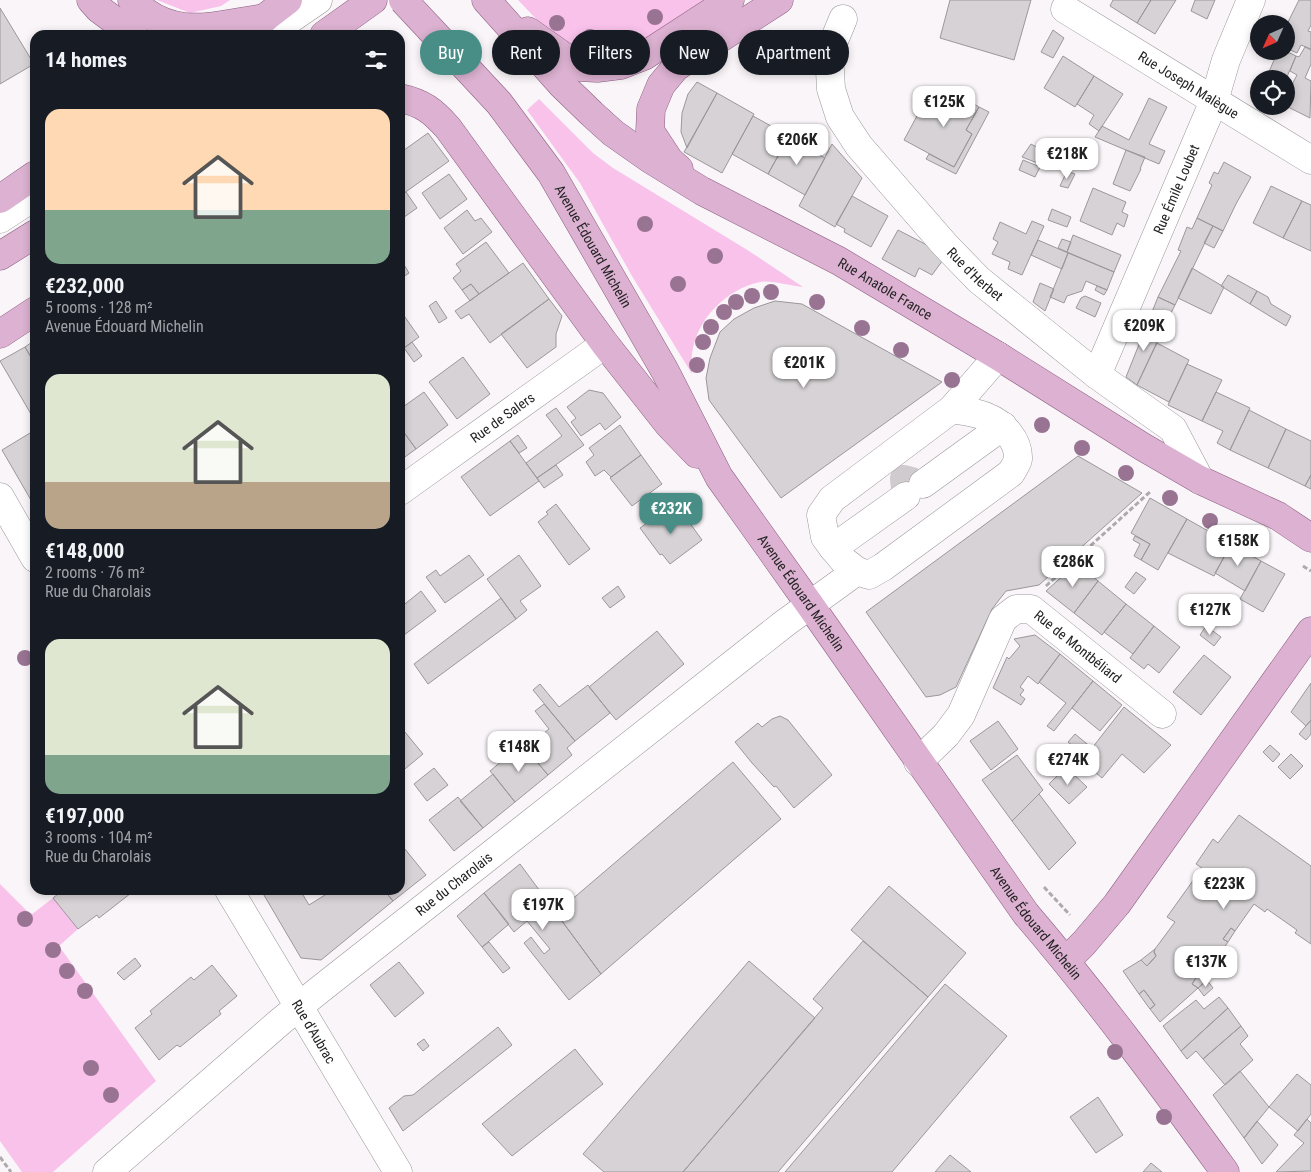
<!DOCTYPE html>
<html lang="en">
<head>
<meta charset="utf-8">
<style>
	:root { --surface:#171b24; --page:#20242c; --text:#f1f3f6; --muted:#9ea1a6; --accent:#488e86 }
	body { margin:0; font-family:"Roboto Condensed",sans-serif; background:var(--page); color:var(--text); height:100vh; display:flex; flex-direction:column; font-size:19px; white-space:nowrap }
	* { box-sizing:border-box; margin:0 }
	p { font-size:16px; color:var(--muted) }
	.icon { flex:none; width:28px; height:28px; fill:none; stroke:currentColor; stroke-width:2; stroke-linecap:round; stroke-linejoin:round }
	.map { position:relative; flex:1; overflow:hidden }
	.side { position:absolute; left:30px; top:30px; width:375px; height:865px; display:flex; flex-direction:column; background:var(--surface); border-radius:15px; box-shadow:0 2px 8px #0003 }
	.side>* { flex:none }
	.hud { position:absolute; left:420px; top:30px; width:475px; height:45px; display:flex; gap:10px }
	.needle { width:32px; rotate:225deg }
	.tools { position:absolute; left:1250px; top:15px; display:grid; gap:10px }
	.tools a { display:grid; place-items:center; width:45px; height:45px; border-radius:50%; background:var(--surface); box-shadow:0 2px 8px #0003; font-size:25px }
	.price { position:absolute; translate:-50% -42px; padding:0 11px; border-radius:10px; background:#fff; color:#222; font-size:16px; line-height:32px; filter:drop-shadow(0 1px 2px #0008) }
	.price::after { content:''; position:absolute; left:50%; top:30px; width:15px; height:11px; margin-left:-8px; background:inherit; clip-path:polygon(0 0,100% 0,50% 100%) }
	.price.active { background:var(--accent); color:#fff }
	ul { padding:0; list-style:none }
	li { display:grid; align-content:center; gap:10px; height:265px; padding:0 15px }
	li span { display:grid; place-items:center; height:155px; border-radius:15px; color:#555 }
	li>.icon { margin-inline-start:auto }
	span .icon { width:90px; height:90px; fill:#fffc; stroke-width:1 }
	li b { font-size:21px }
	h2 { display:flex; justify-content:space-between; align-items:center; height:60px; padding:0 15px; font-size:21px }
	.tag { padding:0 18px; border-radius:22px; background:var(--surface); box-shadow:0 2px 8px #0003; font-size:18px; line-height:45px }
	.tag.active { background:var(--accent); color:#fff }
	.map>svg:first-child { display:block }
	.green { fill:#f8c2ea }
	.building { fill:#d6d2d5; stroke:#9b979a }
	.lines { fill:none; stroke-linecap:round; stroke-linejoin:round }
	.minor-tunnel { stroke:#cfcbce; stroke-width:28; stroke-dasharray:28 14; stroke-linecap:butt }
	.minor-casing { stroke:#9a9698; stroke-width:29 }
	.major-casing { stroke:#8d5e81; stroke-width:29 }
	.path { stroke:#adaaac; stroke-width:3; stroke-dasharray:5 2.5; stroke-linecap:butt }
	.minor { stroke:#fff; stroke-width:28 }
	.major { stroke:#dcb1d1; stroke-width:28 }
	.major-bridge-casing { stroke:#8d5e81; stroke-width:29; stroke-linecap:butt }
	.major-bridge { stroke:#dcb1d1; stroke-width:28 }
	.tree { fill:#987392 }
	.labels { text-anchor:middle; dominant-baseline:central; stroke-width:4.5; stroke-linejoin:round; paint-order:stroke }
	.street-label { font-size:14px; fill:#252425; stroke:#fff }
</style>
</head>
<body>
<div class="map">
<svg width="1311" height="1172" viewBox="0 0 1311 1172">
	<rect width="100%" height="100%" fill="#f9f5f8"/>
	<path class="green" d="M157,0H230L221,6L190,13Z
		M518,0H705L661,33L610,56L584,52L543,26Z
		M539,99L593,153L613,168L749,251L803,287C791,286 771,280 760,282C726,289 696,320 692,354C691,360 692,368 692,374L632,276L580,183L527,110Z
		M0,884L31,915L53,898L78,929L59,946L156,1081L53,1172H22L0,1141Z"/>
	<path class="building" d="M950,0H1031L1014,60L940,38Z
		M1113,0H1151L1137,23L1110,6Z
		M1151,0H1176L1155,34L1137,23Z
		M1195,0H1215L1207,19L1191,11Z
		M1299,0H1311V25L1308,31L1311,32V49L1301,45L1297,53L1286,48V26Z
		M0,8L34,64L0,84Z
		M1053,30L1064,38L1053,58L1041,52Z
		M1305,47L1311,50V64L1305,78L1311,81L1310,118L1286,106V96L1297,75L1290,71L1296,56L1299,57Z
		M1278,51H1286L1296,56L1286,79L1261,78L1264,73L1268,74Z
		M1063,56L1094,76L1075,107L1044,88Z
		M1094,76L1123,94L1099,131L1089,124L1094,115L1077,104Z
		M697,82L717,93L687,148L681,132L682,113L688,94Z
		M949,90L979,107L966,130L972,134L954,167L904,140L924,103L938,111Z
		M717,93L754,114L722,173L684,152Z
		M1149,98L1167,107L1149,144L1165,151L1159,164L1095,137L1102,126L1129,140Z
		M979,107L989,112L956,174L926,159L929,154L954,167L972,134L966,130Z
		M753,116L789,136L768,174L732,154Z
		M428,133L449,161L400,196V153Z
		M788,138L825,158L805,195L768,174Z
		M832,144L862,178L835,227L799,206Z
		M1031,144L1047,153L1040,164L1022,157Z
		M1126,150L1145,157L1140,169H1141L1130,191L1113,184Z
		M1023,160L1040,167L1035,177L1019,170Z
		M1224,162L1251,177L1236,204L1223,231L1197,218L1212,185L1209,183L1214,172L1218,174Z
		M1067,171L1075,174L1068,188L1060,186Z
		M449,174L467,199L440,219L422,193Z
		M1271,186L1302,201L1283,238L1253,223Z
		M1093,188L1126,202L1122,212L1128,215L1124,227L1117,223L1112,235L1080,221Z
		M406,192L417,208L400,220V196Z
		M852,196L888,216L871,247L844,232L845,229L836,224Z
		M1302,201L1311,205V251L1283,238Z
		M1052,209L1071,217L1067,227L1048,220Z
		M467,210L475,221L481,218L492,232L463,254L444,228Z
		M1197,218L1213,226L1175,305L1158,297L1181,251L1178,250L1187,227L1192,229Z
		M1032,221L1044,226L1022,275L1008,269L1010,262L992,254L998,242L993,239L1000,222L1026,234Z
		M1213,226L1223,231L1214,248L1204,243Z
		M898,230L925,244L943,260L932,275L919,268L915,277L882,259Z
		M1073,235L1121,255L1114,272L1067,252Z
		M1062,239L1071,242L1067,252L1058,248Z
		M1038,240L1068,253L1062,269L1031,255Z
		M486,242L509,273L479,294L471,284L462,290L453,278L461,271L456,264Z
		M1068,253L1114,272L1107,290L1086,281L1082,291L1067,296L1064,303L1050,297Z
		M400,258L409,273L400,279Z
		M523,263L549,299L490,343L469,314L461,319L455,311Z
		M1192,268L1224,287L1211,314L1178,298Z
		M1228,275L1257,291L1250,304L1221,286Z
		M1040,283L1054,289L1045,311L1033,302Z
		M471,284L479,294L470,301L462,290Z
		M1097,286L1107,290L1104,295L1095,290Z
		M1257,291L1268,297L1271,304L1291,316L1286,326L1250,304Z
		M1085,296L1101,303L1095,317L1076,308L1081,298Z
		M1158,297L1175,305L1163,329L1148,322Z
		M549,299L562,316L556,334V347L527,368L501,334Z
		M436,301L447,318L439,323L429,306Z
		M775,301L802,304L942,382L781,498L709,400L706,378L710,358L720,332L734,319L754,308Z
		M400,310L419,337L404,348L400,342Z
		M1148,322L1163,329L1137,385L1126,377Z
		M35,340V364L25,347Z
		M412,342L422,356L414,362L404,348Z
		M1157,343L1189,360L1169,402L1137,385Z
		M25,347L35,364V421L0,361Z
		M463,357L490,394L457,419L429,382Z
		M1187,364L1222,380L1202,421L1168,405Z
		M589,390L603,393L621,417L605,430L600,423L581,436L571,422L576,418L567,407Z
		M424,392L448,425L416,449L400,427V409Z
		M1216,392L1250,408L1230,450L1217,443L1223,431L1202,421Z
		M556,408L584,445L537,478L526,463L562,436L546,415Z
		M1249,410L1286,429L1268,468L1230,450Z
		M620,425L641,455L611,477L604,470L595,476L586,462L594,455L589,448Z
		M400,427L416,449L402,459L400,457Z
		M1286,429L1311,441V475L1305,486L1268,468Z
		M35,430V507L2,450Z
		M518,435L527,448L519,453L510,441Z
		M510,441L539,481L490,516L461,477Z
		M641,455L662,484L632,506L610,478Z
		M1078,456L1142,493L1039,585L1006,591L992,609L956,687L940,695L926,697L866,612Z
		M556,465L563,475L544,488L537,478Z
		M1311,475V489L1305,486Z
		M1150,498L1187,519L1158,570L1141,560L1150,544L1131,533Z
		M556,504L590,549L569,565L538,522L548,514L546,512Z
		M671,506L680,518L684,515L702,540L670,564L662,554L660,555L640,528Z
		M1187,519L1231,544L1214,576L1168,553Z
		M1135,536L1150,544L1141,560L1134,556L1140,544L1133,540Z
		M1231,544L1261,561L1245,591L1215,573Z
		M469,555L484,575L445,603L426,577L436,570L440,576Z
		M519,555L541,586L520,601L527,610L516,619L487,579Z
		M1261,561L1285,574L1263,612L1240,599Z
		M1077,563L1098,581L1074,613L1046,591Z
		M1136,572L1146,579L1134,594L1125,587Z
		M1098,581L1126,604L1102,635L1074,613Z
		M618,586L625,597L610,608L602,598Z
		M421,591L436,611L400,638V608Z
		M501,598L516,619L428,684L414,664Z
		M1126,604L1154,626L1133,654L1104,632Z
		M1154,626L1180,647L1159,673L1148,664L1144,669L1130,658Z
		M1206,626L1221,637L1214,646L1200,635Z
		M657,631L684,664L616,720L589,687Z
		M1035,635L1060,654L1038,684L1028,676L1020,687L1024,690L1020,695L1025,699L1021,705L993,688L1007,657L1009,659L1020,646L1014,639Z
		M1060,654L1093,681L1054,731L1047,726L1066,703L1039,682Z
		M1204,655L1231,677L1201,715L1173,692Z
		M1093,681L1122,705L1100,731L1072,708Z
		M1311,683V720L1306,726L1291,712Z
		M540,684L559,707L588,685L610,713L575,741L533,690Z
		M544,704L575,741L567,748L572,755L548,775L525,748L549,729L535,711Z
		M1124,707L1171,745L1144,773L1122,754L1102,778L1082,761Z
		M780,716L788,720L832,775L794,808L776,786L774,787L752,763L735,742L758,723L762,727L772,719Z
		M1311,720V734L1306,740L1299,734Z
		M998,721L1018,749L991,770L970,741Z
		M400,726L423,754L400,773Z
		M1075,734L1092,748L1084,756L1068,742Z
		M522,744L548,775L515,802L490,771Z
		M1270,745L1280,754L1273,762L1263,752Z
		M1291,754L1303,766L1290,779L1278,767Z
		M1017,755L1043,790L1012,821L982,780Z
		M733,762L781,819L601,974L556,913Z
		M1066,767L1087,787L1069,804L1049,784Z
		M434,768L448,785L427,801L414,784Z
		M493,774L515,802L483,828L460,801Z
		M1039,794L1076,843L1049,870L1012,821Z
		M458,797L483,828L454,851L429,820Z
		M1239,815L1311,866V944L1295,933L1297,930L1267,909L1265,912L1254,904L1235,931L1231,928L1223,939L1228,942L1214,962L1209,958L1192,984L1198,988L1160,1022L1150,1009L1155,1005L1144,990L1139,994L1123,971L1141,960L1147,966L1156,956L1154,952L1155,949L1175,922L1167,917L1202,868L1196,864L1213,839L1218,843Z
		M400,843L426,875L393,901L384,890H400Z
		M520,864L601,974L569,1000L524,943L531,937L544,954L550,949L527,921L514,932L484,893Z
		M889,886L966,953L928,997L851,930Z
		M63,890H135L99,918L97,915L78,929L53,898Z
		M261,890H300L309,905L333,890H384L393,901L321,960L301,958Z
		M484,893L509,924L482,947L457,916Z
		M1231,928L1235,931L1228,942L1223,939Z
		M863,941L928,997L778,1172H683L823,1008L813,999Z
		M489,942L510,968L503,973L482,947Z
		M1155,949L1154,952L1156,956L1147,966L1141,960Z
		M135,958L141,966L124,980L117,973Z
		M1209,958L1214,962L1204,976L1207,980L1198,988L1192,984Z
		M749,961L815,1018L683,1172H604L583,1154Z
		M399,962L424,993L395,1017L370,985Z
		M212,965L237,996L219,1011L221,1014L180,1047L177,1045L159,1060L135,1028L152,1014L150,1011L191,977L194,980Z
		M1207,980L1213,988L1204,996L1198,988Z
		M945,984L1007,1036L892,1172H785Z
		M1144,990L1155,1005L1150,1009L1139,994Z
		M1219,997L1228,1008L1181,1051L1163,1026L1196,1000L1204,1009Z
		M1228,1008L1241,1026L1203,1059L1196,1051L1187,1059L1181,1051Z
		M1241,1026L1248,1036L1240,1044L1253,1060L1225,1085L1203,1059Z
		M498,1027L512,1045L403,1131L389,1108L404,1096L413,1095Z
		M424,1039L429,1046L423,1051L417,1044Z
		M575,1049L603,1084L512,1156L482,1124Z
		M1240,1071L1269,1107L1244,1138L1213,1095Z
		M1297,1074L1311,1085V1114L1298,1131L1269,1107Z
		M1098,1097L1123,1135L1096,1153L1070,1117Z
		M1307,1119L1311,1123V1171L1276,1172L1304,1143L1294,1135Z
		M1257,1121L1278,1145L1262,1164L1244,1138Z
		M950,1155L971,1172H935Z
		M1151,1163L1162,1172H1143Z"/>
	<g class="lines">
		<path class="minor-tunnel" d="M906,496L904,479L923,484"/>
		<defs>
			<g id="minor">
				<path id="s1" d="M1065,9L1311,160"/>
				<path id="s2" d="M843,19L829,53L831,89L840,117L859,146L945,245L979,280L1097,375L1173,429L1200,480"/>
				<path d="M267,35L318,0"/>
				<path d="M0,219L35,196"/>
				<path id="s3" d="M1097,375L1214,101L1226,60L1251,0"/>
				<path d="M952,409C963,411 976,412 987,417C1003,423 1019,441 1018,459C1017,464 1013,469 1011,473L883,567L869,575L857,571L844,561L833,548L825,537L821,515L832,499L952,409L998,356"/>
				<path d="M923,484L1003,426"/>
				<path id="s4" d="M400,491L605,344"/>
				<path d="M0,497L35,558"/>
				<path d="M833,548L906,496"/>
				<path id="s5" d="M918,762L946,735L961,715L1003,619L1016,609H1031L1162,714"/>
				<path id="s6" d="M229,890L398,1172"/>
				<path id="s7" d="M107,1172L281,1021L318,991L785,623L857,571"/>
			</g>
			<g id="major">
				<path d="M91,0L99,9L134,35"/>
				<path d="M132,0C172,42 215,25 265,18"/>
				<path id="s8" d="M486,0L562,85L592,114L613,133L650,159L702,191L839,261L998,356L1143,447L1200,480L1278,516L1311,538"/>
				<path d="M250,29L288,0"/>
				<path d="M528,31L579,67L597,68L621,65L644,56L730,0"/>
				<path d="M324,35L373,0"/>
				<path id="s9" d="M445,45L499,103L551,173L665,371L719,477L810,605L1026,914C1097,997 1161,1084 1225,1172"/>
				<path d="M400,98C423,103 433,111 448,128L605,344L669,425L697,454"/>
				<path d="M679,169L669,160L650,131L651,109L661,85L676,67L779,0"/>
				<path d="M0,199L35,175"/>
				<path d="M0,256L35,234"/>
				<path d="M0,334L35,311"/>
				<path d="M1066,961L1084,943L1117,904L1311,631"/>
			</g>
		</defs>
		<use href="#minor" class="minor-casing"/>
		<use href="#major" class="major-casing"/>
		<path class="path" d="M1303,566L1311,571
			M1046,586L1151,491
			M1044,887L1070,915
			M0,1157L11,1172"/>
		<use href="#minor" class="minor"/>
		<use href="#major" class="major"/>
		<defs>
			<path id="major-bridge" d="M403,0L445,45"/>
		</defs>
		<use href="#major-bridge" class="major-bridge-casing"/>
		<use href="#major-bridge" class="major-bridge"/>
	</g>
	<g class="tree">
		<circle cx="655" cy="17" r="8"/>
		<circle cx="557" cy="23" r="8"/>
		<circle cx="590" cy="37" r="8"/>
		<circle cx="624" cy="38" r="8"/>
		<circle cx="645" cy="224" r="8"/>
		<circle cx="715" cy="256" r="8"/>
		<circle cx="678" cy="284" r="8"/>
		<circle cx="771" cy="292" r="8"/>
		<circle cx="752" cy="296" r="8"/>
		<circle cx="736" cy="302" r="8"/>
		<circle cx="817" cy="302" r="8"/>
		<circle cx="724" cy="312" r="8"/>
		<circle cx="711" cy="327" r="8"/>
		<circle cx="862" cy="328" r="8"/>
		<circle cx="703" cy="342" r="8"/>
		<circle cx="901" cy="350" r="8"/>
		<circle cx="697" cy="365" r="8"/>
		<circle cx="952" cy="380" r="8"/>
		<circle cx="1042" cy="425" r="8"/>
		<circle cx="1082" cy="448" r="8"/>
		<circle cx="1126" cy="473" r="8"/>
		<circle cx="1170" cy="498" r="8"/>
		<circle cx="1210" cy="521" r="8"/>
		<circle cx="1244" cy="540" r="8"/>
		<circle cx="25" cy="658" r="8"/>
		<circle cx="25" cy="919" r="8"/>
		<circle cx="53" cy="950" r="8"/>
		<circle cx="67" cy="971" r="8"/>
		<circle cx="85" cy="991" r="8"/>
		<circle cx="1115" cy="1052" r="8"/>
		<circle cx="91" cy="1068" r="8"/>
		<circle cx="111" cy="1095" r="8"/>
		<circle cx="1164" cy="1117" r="8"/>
	</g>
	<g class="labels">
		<g class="street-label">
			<text stroke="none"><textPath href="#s1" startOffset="145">Rue Joseph Malègue</textPath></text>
			<text stroke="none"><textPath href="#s3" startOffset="202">Rue Émile Loubet</textPath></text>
			<text stroke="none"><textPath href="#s9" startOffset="251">Avenue Édouard Michelin</textPath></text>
			<text stroke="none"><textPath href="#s2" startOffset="310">Rue d'Herbet</textPath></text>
			<text stroke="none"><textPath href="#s8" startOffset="498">Rue Anatole France</textPath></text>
			<text stroke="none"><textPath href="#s4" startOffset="126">Rue de Salers</textPath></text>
			<text stroke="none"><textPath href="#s9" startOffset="656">Avenue Édouard Michelin</textPath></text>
			<text stroke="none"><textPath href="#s5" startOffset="260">Rue de Montbéliard</textPath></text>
			<text stroke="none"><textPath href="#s7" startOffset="451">Rue du Charolais</textPath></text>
			<text stroke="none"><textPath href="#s9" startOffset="1061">Avenue Édouard Michelin</textPath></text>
			<text stroke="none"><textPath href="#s6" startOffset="165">Rue d'Aubrac</textPath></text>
		</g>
	</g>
</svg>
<div class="tools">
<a><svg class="needle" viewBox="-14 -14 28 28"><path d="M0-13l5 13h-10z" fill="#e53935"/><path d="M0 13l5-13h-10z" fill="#9ea1a6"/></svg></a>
<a><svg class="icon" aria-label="locate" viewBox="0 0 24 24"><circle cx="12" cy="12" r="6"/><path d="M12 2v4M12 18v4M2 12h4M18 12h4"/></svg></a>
</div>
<b class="price" style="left:944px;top:128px">€125K</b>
<b class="price" style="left:797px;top:166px">€206K</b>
<b class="price" style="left:1067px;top:180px">€218K</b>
<b class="price" style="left:1144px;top:352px">€209K</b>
<b class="price" style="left:804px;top:389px">€201K</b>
<b class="price active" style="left:671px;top:535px">€232K</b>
<b class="price" style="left:1238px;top:567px">€158K</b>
<b class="price" style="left:1073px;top:588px">€286K</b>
<b class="price" style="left:1210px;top:636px">€127K</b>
<b class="price" style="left:519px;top:773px">€148K</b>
<b class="price" style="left:1068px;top:786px">€274K</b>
<b class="price" style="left:1224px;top:910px">€223K</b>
<b class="price" style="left:543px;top:931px">€197K</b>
<b class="price" style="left:1206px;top:988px">€137K</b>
<div class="hud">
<a class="tag active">Buy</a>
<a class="tag">Rent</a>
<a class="tag">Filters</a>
<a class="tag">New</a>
<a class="tag">Apartment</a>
</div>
<section class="side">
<h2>14 homes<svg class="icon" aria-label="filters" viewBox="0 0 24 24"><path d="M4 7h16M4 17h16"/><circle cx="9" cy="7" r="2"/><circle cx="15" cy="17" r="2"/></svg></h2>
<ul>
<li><span style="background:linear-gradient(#ffd9b3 65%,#7fa58c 0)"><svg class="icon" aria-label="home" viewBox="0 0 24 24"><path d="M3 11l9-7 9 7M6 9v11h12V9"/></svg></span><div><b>€232,000</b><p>5 rooms · 128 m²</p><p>Avenue Édouard Michelin</p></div></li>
<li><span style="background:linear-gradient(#dfe7d0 70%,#b9a48a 0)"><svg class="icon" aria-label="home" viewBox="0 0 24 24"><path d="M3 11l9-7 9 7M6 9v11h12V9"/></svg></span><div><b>€148,000</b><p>2 rooms · 76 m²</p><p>Rue du Charolais</p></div></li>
<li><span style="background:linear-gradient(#dfe7d0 75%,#7fa58c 0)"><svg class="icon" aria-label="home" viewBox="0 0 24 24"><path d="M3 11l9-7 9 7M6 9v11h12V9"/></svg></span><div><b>€197,000</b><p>3 rooms · 104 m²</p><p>Rue du Charolais</p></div></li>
</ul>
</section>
</div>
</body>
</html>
